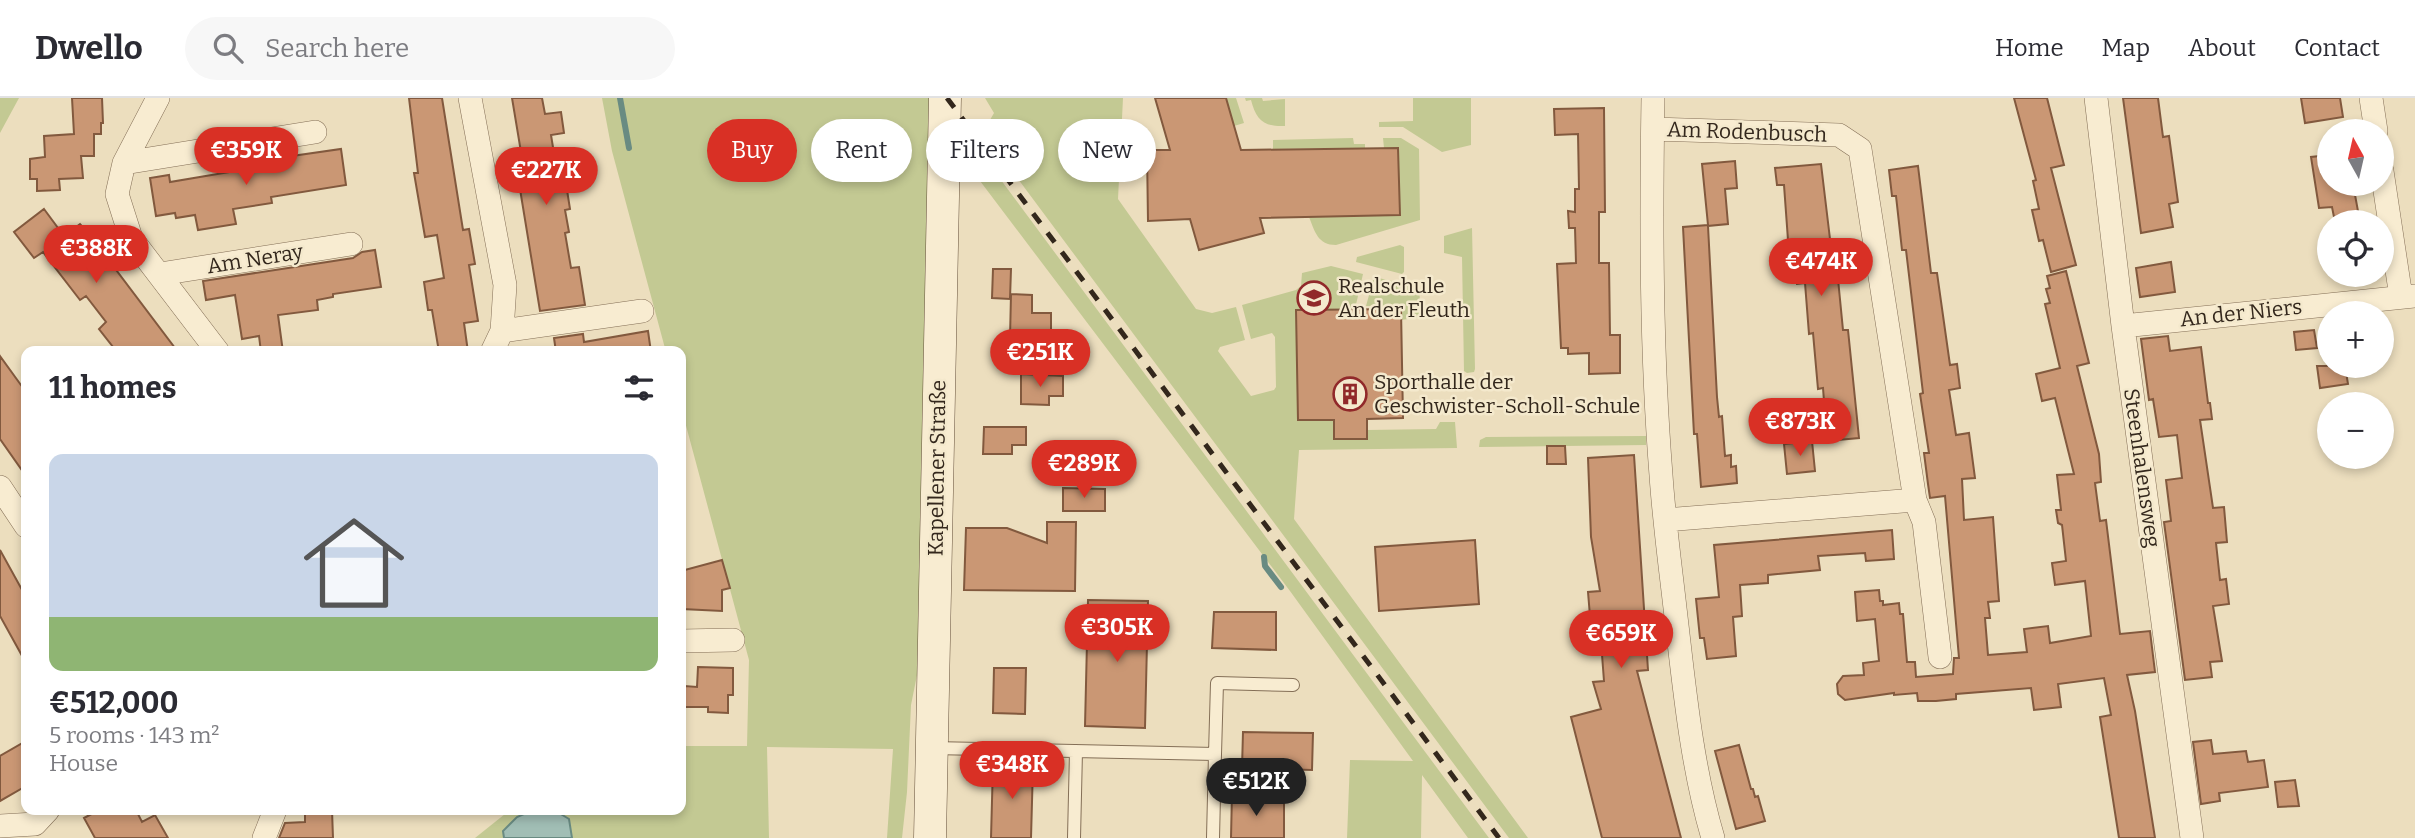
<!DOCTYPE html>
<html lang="en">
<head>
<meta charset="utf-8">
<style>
	:root { --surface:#fff; --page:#f7f7f7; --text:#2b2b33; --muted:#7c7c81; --line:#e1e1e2; --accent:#d93025 }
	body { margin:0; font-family:Bitter,serif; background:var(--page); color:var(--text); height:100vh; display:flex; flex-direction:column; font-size:26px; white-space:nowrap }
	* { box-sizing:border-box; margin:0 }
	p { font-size:23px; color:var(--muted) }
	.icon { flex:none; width:38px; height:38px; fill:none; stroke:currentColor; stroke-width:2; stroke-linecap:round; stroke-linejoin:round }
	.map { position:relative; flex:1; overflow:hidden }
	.panel { position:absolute; left:21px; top:248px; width:665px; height:469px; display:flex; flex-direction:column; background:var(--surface); border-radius:14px; box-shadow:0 4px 10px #0003 }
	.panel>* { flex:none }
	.guide { position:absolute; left:707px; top:21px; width:665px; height:63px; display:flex; gap:14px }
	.needle { width:46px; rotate:352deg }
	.fabs { position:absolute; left:2317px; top:21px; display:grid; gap:14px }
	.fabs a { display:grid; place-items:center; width:77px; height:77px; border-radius:50%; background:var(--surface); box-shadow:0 4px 10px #0003; font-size:35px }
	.price { position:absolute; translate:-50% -60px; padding:0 16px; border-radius:24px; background:var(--accent); color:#fff; font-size:23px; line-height:46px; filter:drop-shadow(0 2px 4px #0008) }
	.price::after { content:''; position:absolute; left:50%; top:42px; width:21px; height:16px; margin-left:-10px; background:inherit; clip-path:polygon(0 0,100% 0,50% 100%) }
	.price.current { background:#222; color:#fff }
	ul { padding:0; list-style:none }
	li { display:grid; align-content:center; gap:14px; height:371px; padding:0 28px }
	li span { display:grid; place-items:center; height:217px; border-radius:14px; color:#555 }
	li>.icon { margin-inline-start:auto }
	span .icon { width:126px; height:126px; fill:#fffc; stroke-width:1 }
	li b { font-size:30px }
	h2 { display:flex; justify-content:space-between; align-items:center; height:84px; padding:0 28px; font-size:30px }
	.chip { padding:0 24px; border-radius:32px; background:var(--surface); box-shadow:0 4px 10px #0003; font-size:24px; line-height:63px }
	.chip.current { background:var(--accent); color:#fff }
	header { display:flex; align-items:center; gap:42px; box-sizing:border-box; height:98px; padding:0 35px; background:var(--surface); border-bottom:2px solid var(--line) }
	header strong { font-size:33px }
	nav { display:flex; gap:38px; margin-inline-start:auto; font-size:24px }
	.search { width:490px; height:63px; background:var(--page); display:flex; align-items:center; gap:18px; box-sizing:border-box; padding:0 24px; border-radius:38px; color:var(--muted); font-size:26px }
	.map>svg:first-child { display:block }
	.green { fill:#c3c993 }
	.water { fill:#a1beb5; stroke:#698b82; stroke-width:2 }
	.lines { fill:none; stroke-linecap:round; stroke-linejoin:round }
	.stream { stroke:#698b82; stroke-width:6 }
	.building { fill:#ca9774; stroke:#82593e; stroke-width:2 }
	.lane-casing { stroke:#846f57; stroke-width:14 }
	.street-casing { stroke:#846f57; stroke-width:24 }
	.secondary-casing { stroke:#65503b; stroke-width:33 }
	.lane { stroke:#f8ecd1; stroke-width:12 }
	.street { stroke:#f8ecd1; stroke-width:23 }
	.secondary { stroke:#f8ecd1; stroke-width:32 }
	.rail { stroke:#33271c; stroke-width:5; stroke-dasharray:12 12; stroke-linecap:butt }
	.labels { text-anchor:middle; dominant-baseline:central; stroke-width:5; stroke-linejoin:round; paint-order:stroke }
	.street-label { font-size:21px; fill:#33271c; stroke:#f4e9cd }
	.poi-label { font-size:21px; fill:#33271c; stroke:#f4e9cd; text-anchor:start }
</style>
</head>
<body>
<header>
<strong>Dwello</strong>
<div class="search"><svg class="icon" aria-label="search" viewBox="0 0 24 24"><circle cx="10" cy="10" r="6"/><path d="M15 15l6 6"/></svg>Search here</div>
<nav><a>Home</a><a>Map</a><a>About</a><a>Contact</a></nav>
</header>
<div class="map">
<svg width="2415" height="740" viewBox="0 0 2415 740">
	<rect width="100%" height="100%" fill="#ecdebe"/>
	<path class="green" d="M0,0H19L0,35Z
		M602,0H934L921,557L911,607L907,694L902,740H887L893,651L767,649L769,740H572L569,721L554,712H681V648H747L749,562L681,309V254H666L612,53Z
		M985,0H1123L1118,101L1196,211L1212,215L1236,209L1245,242L1220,249L1218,253L1251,298L1274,292L1276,289L1275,239L1272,235L1251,241L1242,207L1296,192L1301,188L1302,175L1331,168L1363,176L1355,211L1296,213L1298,322H1334L1335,341H1367V332L1436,331L1440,324H1455L1457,350L1299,352L1294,421L1528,740H1509L983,34L994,15Z
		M1226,0H1236L1244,25L1234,28Z
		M1245,0H1262L1263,3L1285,1V28C1264,29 1256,22 1251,2L1246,3Z
		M1413,0H1471V47L1442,54L1403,29H1379V24L1413,23Z
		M1353,40L1354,46H1365V50L1273,51V42Z
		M1383,40H1401L1419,51L1420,122L1336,147C1318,147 1315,134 1309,119L1399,117L1398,50H1384Z
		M975,47L1489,740H1468L1422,677L1421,740H1347L1350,662L1413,663L1290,493L971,71V54Z
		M1472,130L1475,271L1474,274L1467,275L1464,273L1462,159L1444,155V138Z
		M1400,147L1404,149V174L1402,176L1356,164L1357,159Z
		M1374,179L1419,189L1421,219L1401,222V211H1380V208H1366Z
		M1646,338V347L1479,349L1480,342L1486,339Z
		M510,712H533L517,719L503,733L504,740H475Z"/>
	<path class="water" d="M533,712H554L569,721L572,740H504L503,733L517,719Z"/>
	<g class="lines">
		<path class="stream" d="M620,0L629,50
			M1264,459L1265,468L1281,489"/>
	</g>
	<path class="building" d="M72,0H102L103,25H101V36H94V58H81L83,80L59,81L60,92L37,93V81H30V61L45,59L44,38L74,36Z
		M409,0H442L463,132L469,131L475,166L469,167L478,223L464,225L468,254H439L432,212H428L424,184L444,180L437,137L425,139L414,75H418Z
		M512,0H542L545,16L561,14L564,35L551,37L557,74L564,73L570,111L565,112L569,134L565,135L571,170L579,169L585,207L540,213L520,91L527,90Z
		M1155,0H1226L1241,52L1398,50L1400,117L1260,120L1264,135L1199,152L1190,121L1148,123L1147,52H1170Z
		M2014,0H2047L2064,67L2051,70L2076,167L2051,174L2043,142L2039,143L2032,112L2039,111L2033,83L2036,82Z
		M2123,0H2158L2163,39L2169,38L2178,104L2169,106L2173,129L2141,135Z
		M2301,0H2340L2343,19L2305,25Z
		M1604,10L1605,114H1599V165H1609L1610,237H1620V275L1589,276V255L1568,256V250H1561L1557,166L1576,165L1575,130H1569L1568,113L1575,114V91H1579L1578,36L1555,37L1554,11Z
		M341,51L346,87L271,99L272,105L233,111L236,126L198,132L195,117L176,120L175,115L156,118L150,80L169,77L170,84L265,68L264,64L278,60Z
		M2329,57V86H2353L2360,124H2335L2332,109L2319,110L2311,59Z
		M1735,63L1737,90L1725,91L1728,126L1708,128L1717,299L1719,319L1722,318L1725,358L1731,357V369L1736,368L1737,385L1701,389L1697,336H1694L1683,129L1708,127L1702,66Z
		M1821,66L1830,141L1813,142L1816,183L1838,181L1843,232H1848L1859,340L1827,343L1823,290L1818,291L1813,235L1809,236L1805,185L1797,186L1794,142H1788L1784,87H1777L1775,70Z
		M1918,68L1931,175H1937L1950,267L1957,266L1960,290L1949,292L1956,337L1969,335L1975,380L1962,381L1964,422L1993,419L1999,503L1988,504L1990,520H1985L1988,557L2027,554L2024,531L2048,528L2050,545L2091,538L2085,483L2055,487L2052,465L2066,463L2062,427L2058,425L2056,412H2061L2057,377L2074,376L2055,300L2042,303L2036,276L2060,270L2045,206L2050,205L2046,191L2050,190L2047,178L2066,173L2089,265L2077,268L2099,356L2101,384L2095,385L2100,423L2106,422L2120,536L2150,533L2155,574L2127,577L2135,613L2155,740H2119L2100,619L2111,617L2104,580L2058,586L2061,609L2034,612L2031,590L1956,596V601L1936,603H1918L1917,595L1894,597V595L1845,602L1838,596L1837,586L1843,578L1864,577L1863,565L1879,563L1875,521L1857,523L1855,494L1879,492L1880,503H1883V507L1899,505L1900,516H1903L1907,564H1915L1916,579L1953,576L1954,560H1959L1945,398L1930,400L1928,386L1924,355H1929L1920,296L1923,295L1906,152H1902L1896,98H1892L1889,72Z
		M44,111L64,138L80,126L89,136L178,254H117L99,231L106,224L86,198L80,202L43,154L34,160L14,134Z
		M375,152L381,189L333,196V199L317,202L318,212L278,217L283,254H261L259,238L242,241L235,197L206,202L203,183L353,160L362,154Z
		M2171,164L2175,194L2140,199L2136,170Z
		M993,171H1011L1010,201L992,200Z
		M1011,196L1032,197V215H1051V231L1039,241H1033L1027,249L1021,241L1010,240Z
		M1401,211L1403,320L1367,321V341H1334V322H1298L1296,212Z
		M2314,232L2317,250L2296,252L2294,234Z
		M648,233L651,254H556L554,240L583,236L584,244Z
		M2168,238L2170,253L2201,249L2208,305H2210L2212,321L2200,322L2213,410L2224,409L2227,444L2216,445L2220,482L2226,481L2229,506L2213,508L2222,563L2210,564L2212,579L2185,582L2164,424L2171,423L2166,382L2182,380L2177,337L2159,339L2153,301L2149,302L2141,241Z
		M0,258L26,294V378L0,341Z
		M2317,268H2345L2348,286L2320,290Z
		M1021,276L1063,278V298H1049V307L1021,306Z
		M984,329H1026V347H1012V356H983Z
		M1812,343L1815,373L1787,376L1784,346Z
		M1547,348H1565L1566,366H1547Z
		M1634,357L1648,572L1637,573L1681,740H1602L1571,619L1601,611L1593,584L1604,583L1599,517L1590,518L1588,494L1600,493L1591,439L1588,360Z
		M1063,390L1105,391V413H1063Z
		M1047,424H1076L1075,493L964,492L966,430H1007L1047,445Z
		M1892,432L1894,461L1866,463L1865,455L1818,458L1820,472L1768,477V485L1740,487L1742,518L1733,519L1736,558L1707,561L1704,540H1700L1696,501L1719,499L1714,447Z
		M1475,442L1479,506L1379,513L1375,449Z
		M0,452L26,499V565L0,518Z
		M722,462L730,490L722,492V513L682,511L681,473Z
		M1088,502L1148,503L1145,630L1085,628Z
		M1214,514H1276V552L1212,550Z
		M698,569L733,570V597H728V615L708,614V609H685V588L697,589Z
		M994,570H1026L1025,616L993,615Z
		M1243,634L1313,635L1312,672L1242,670Z
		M2211,642L2213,656L2246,653L2248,664L2264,662L2268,689L2219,695L2220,703L2201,706L2193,644Z
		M26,643V688L0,703V658Z
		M1739,647L1751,691H1753L1755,699L1758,698L1765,723L1736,731L1715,653Z
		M993,666L1033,668L1031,740H991Z
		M2295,682L2299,708L2278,709L2275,684Z
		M1232,695H1256V705H1284V740H1231Z
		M99,712H136L142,724L155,717L168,740H95L84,720Z
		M305,712H332L333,740H279L285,725L305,724Z"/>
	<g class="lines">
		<defs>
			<path id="lane" d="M932,650L1215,656L1213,740
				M1215,656L1217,585L1293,587
				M1074,740L1076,653"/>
			<path id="street" d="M158,0L124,65L117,96L131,140L218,254
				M470,0L505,187L502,233L492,254
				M1653,0C1651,125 1651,252 1661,377C1664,422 1670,466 1675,510C1684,586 1691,666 1713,740
				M2096,0L2123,228L2192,740
				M2371,0L2376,33
				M1653,31L1839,37L1860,51L1915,402L1665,422
				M124,65L315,34
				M2382,73L2401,199
				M160,176L351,146
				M2123,228L2415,198
				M502,233L642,213
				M0,389L26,428
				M1915,402L1924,424L1940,559
				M681,543L733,542
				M0,728L35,726L48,712
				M264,740L275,712"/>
			<path id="secondary" d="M930,740L945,0"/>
		</defs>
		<use href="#lane" class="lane-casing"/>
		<use href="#street" class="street-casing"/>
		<use href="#secondary" class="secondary-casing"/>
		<use href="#lane" class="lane"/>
		<use href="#street" class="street"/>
		<use href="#secondary" class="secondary"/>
		<path class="rail" d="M947,0L1499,740"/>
	</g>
	<defs>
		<symbol id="school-ring" viewBox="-11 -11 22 22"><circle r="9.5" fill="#f4e9cd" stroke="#91292a" stroke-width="1.5"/><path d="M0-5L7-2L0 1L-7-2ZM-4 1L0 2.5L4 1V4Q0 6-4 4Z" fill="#91292a"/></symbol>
		<symbol id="building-ring" viewBox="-11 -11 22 22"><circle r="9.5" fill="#f4e9cd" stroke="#91292a" stroke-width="1.5"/><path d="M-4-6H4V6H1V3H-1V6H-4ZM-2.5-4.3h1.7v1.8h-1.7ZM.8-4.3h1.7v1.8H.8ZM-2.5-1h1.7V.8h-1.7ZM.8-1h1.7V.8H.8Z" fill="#91292a"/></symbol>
	</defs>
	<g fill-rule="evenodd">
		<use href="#school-ring" x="1295" y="181" width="38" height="38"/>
		<use href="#building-ring" x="1331" y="277" width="38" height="38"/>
	</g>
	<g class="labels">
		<g class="street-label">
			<text transform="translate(1747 34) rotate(2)">Am Rodenbusch</text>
			<text transform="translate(255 161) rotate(-9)">Am Neray</text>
			<text transform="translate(2241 215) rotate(-6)">An der Niers</text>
			<text transform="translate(937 370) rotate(-89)">Kapellener Straße</text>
			<text transform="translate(2142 370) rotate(82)">Steenhalensweg</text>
		</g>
		<g class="poi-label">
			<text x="1338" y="188">Realschule<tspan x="1338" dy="24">An der Fleuth</tspan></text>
			<text x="1374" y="284">Sporthalle der<tspan x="1374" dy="24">Geschwister-Scholl-Schule</tspan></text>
		</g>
	</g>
</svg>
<div class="fabs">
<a><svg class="needle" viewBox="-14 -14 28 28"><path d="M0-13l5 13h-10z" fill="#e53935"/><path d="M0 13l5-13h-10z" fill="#7c7c81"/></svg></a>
<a><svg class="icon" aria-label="locate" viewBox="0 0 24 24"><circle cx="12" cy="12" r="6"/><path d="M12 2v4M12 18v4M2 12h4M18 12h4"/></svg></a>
<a>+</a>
<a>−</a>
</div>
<b class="price" style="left:246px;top:89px">€359K</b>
<b class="price" style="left:546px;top:109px">€227K</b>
<b class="price" style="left:96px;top:187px">€388K</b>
<b class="price" style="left:1821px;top:200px">€474K</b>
<b class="price" style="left:1040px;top:291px">€251K</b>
<b class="price" style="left:1800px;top:360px">€873K</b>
<b class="price" style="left:1084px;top:402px">€289K</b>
<b class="price" style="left:1117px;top:566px">€305K</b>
<b class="price" style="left:1621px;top:572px">€659K</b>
<b class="price" style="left:1012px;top:703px">€348K</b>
<b class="price current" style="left:1256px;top:720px">€512K</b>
<div class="guide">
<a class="chip current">Buy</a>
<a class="chip">Rent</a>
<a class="chip">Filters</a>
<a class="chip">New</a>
</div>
<section class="panel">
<h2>11 homes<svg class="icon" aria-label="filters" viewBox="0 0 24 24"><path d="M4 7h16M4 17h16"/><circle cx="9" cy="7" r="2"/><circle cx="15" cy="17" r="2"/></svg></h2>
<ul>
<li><span style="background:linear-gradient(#c9d6e8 75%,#8fb573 0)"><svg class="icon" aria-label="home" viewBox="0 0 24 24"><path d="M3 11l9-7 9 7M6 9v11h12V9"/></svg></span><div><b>€512,000</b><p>5 rooms · 143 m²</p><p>House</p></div></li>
</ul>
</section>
</div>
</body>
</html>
